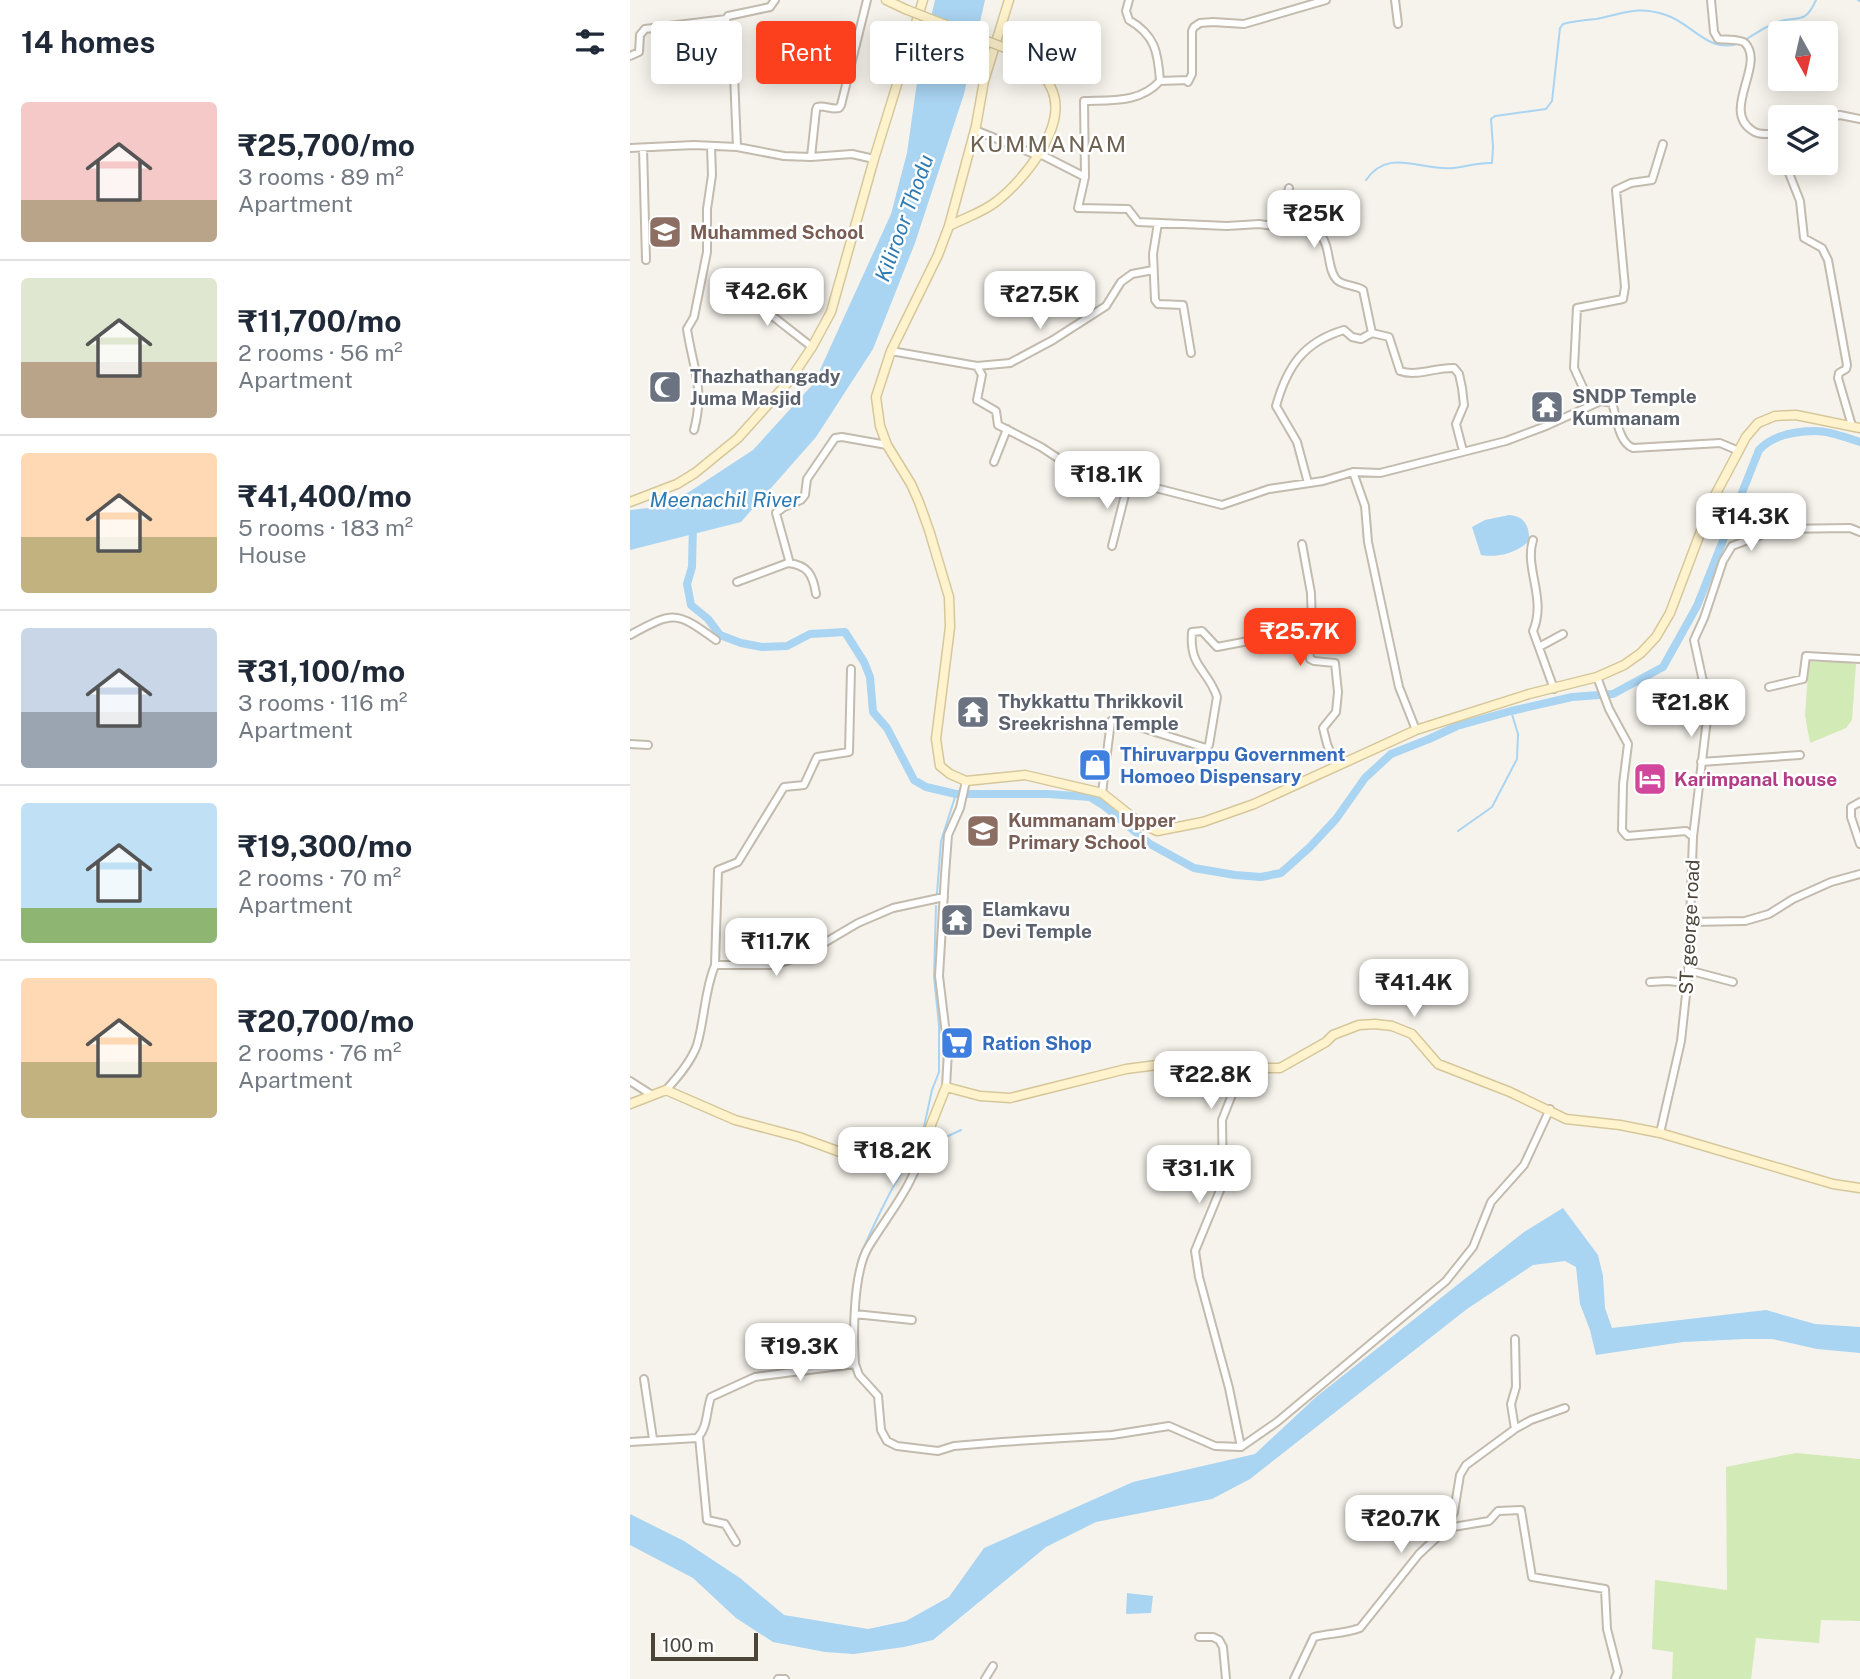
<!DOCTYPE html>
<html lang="en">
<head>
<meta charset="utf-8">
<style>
	:root { --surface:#fff; --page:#f2f2f3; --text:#1f2937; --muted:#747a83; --line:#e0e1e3; --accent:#fc3f1d }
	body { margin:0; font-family:"Public Sans",sans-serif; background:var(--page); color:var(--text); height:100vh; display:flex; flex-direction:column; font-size:26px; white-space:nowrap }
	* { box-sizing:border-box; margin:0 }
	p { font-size:23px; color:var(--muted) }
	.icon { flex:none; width:38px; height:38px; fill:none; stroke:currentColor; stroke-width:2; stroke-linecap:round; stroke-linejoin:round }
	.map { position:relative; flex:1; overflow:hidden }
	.side { display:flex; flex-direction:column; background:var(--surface); width:630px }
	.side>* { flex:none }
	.hud { position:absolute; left:21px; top:21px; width:665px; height:63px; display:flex; gap:14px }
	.needle { width:46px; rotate:172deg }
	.buttons { position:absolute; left:1138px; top:21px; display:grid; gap:14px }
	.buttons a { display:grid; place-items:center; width:70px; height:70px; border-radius:7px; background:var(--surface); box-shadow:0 4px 18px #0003; font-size:35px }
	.scale { position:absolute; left:21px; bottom:18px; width:107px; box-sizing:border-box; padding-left:7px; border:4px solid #4b4439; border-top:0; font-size:19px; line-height:24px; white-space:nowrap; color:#4b4439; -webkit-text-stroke:5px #fff; paint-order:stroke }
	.price { position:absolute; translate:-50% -60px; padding:0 16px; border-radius:14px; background:#fff; color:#222; font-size:23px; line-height:46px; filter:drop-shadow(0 2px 4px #0008) }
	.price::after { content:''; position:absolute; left:50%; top:42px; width:21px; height:16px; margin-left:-10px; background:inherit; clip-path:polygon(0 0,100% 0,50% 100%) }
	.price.active { background:var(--accent); color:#fff }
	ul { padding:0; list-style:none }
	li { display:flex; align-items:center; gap:21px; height:175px; padding:0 21px }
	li+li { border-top:2px solid var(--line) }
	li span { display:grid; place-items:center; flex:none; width:196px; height:140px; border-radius:7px; color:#555 }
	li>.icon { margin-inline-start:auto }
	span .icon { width:84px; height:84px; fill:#fffc; stroke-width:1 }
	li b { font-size:30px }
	h2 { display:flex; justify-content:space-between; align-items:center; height:84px; padding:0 21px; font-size:30px }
	.chip { padding:0 24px; border-radius:7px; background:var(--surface); box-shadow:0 4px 18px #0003; font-size:24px; line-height:63px }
	.chip.active { background:var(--accent); color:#fff }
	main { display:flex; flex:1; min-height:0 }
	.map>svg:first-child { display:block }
	.green { fill:#d2eab5 }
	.water { fill:#a9d4f2 }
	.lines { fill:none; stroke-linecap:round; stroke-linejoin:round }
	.stream { stroke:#a9d4f2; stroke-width:2 }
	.canal { stroke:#a9d4f2; stroke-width:8 }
	.street-casing { stroke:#c2bbae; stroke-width:10 }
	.secondary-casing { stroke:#d6c79b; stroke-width:11 }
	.street { stroke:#fff; stroke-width:6 }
	.secondary { stroke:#fff3cd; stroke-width:8 }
	.secondary-bridge-casing { stroke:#d6c79b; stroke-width:11; stroke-linecap:butt }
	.secondary-bridge { stroke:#fff3cd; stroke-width:8 }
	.labels { text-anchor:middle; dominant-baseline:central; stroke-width:5; stroke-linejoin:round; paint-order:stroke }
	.education-label { font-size:19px; font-weight:bold; fill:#785e54; stroke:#fff; text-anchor:start }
	.worship-label { font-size:19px; font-weight:bold; fill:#5b616d; stroke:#fff; text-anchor:start }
	.shop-label { font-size:19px; font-weight:bold; fill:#366cbe; stroke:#fff; text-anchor:start }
	.hotel-label { font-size:19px; font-weight:bold; fill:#b23c85; stroke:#fff; text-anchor:start }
	.street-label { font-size:19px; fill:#4b4439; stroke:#fff }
	.water-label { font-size:21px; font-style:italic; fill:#2e7ab2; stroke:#fff }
	.quarter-label { font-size:23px; letter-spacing:2px; fill:#6e6250; stroke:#fff }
</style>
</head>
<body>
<main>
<section class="side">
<h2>14 homes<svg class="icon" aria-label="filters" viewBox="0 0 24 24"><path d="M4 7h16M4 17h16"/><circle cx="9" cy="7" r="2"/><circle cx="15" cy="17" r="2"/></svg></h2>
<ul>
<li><span style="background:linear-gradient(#f6c9c9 70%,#b9a48a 0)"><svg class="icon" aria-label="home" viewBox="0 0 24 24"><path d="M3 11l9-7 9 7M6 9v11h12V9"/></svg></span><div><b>₹25,700/mo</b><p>3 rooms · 89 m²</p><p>Apartment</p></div></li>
<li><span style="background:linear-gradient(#dfe7d0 60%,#b9a48a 0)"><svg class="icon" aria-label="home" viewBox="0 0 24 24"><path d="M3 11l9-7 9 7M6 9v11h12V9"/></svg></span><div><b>₹11,700/mo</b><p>2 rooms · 56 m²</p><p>Apartment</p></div></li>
<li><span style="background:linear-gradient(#ffd9b3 60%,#c2b280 0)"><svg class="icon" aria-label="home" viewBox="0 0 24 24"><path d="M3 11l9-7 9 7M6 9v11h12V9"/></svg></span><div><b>₹41,400/mo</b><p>5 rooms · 183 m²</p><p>House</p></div></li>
<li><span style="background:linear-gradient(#c9d6e8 60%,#9aa5b1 0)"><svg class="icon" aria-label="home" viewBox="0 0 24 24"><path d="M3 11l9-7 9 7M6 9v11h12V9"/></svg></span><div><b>₹31,100/mo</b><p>3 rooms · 116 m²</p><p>Apartment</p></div></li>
<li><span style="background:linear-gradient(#bfe0f5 75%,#8fb573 0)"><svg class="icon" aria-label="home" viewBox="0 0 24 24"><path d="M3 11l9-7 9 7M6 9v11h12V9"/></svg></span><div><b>₹19,300/mo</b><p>2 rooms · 70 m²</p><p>Apartment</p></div></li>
<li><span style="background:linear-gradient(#ffd9b3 60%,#c2b280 0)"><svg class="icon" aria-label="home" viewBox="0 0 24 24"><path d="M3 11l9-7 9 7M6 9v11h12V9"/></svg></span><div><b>₹20,700/mo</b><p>2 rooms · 76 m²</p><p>Apartment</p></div></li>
</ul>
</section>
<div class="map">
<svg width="1230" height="1679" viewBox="0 0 1230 1679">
	<rect width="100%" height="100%" fill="#f6f3ec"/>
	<path class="green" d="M1201,661L1226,664L1222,720L1216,728L1180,743L1175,715L1179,662Z
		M1166,1453L1230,1459V1621L1191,1620L1189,1643L1126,1638L1121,1679H1042L1043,1652L1022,1649L1025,1580L1097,1590L1096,1467Z"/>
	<path class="water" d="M305,0H355L334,94L285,243L243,349L186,437L111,522L0,550V510L18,508L59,492L123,450L184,383L261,214L277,153L288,75Z
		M879,515C894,516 900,526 899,541C887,553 867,558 851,555L842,527L855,520Z
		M933,1208L968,1255L973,1276L975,1308L982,1328L1136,1310L1185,1324L1230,1327V1353L1187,1349L1142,1339H1115L1053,1342L966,1355L960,1330L950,1304L946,1267L935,1261L903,1265L837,1309L620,1479L582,1499L466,1522L416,1547L303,1640L274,1647L224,1654L195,1652L143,1642L106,1618L63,1578L0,1545V1514L54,1541L110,1578L154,1615L238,1629L276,1621L319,1597L354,1548L503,1482L625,1454L686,1397L894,1232Z
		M497,1593L523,1596L521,1613L496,1614Z"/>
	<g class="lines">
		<path class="stream" d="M1228,0L1230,1
			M1115,40C1125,34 1135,27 1145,23C1167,14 1174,27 1186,0
			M736,180C759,147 790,171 823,168C836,167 848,162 862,163L863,147L861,119L865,116L916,109L922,101L930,28L933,24C944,21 955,20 966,19C994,14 1006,5 1036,15C1062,23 1079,55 1110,43
			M828,831L862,807L887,759L888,734L881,711
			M307,893L311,841L326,794
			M292,1136L302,1090L309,1072V1025L304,977L306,906
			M297,1146L331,1130
			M228,1261C239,1235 271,1163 291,1147"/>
		<path class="canal" d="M63,523L62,567L57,584L61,605L78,619L90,635L111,643L132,647L157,646L180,634L215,632L234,662L240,677L243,712L257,728L284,780L296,787L326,794H418L460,797L473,805L520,844L564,868L605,875L631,877L651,873L680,847L706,819L735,778L761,754L799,739L827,726L881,711L942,697L983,694L1033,667L1067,606L1129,450C1143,435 1167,431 1186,431C1200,431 1217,438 1230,442"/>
		<defs>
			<path id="street" d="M499,0L496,11L499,20C525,35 528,52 530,81
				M696,0L614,24L583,22L570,23L564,27L562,31V74L558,82V80L530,81C510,103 482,100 454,101L455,177L448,208L498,209L508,222L597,226L629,224L688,232C702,245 696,269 707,280C713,286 726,285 733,290L742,333L759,337L770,371C787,377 806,367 824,368L829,374L832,388L834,405L826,424L833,451
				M765,0L768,24
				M1081,0L1084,32L1088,39C1095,40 1111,39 1115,43C1136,65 1090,111 1123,131C1132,137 1141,132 1150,135
				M96,19L104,75L107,147
				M0,56L9,52L10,35L15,29L96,19L98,16L140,7L145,0
				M1195,118L1210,115L1230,119
				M345,130L409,156
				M0,148L64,145L107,147L154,156L181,157L222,154L244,159
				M13,148L16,260
				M410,154L455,177
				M181,157L186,110L187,107C195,105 201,110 209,108L211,105L237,0
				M1155,163L1170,201L1174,238L1192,248L1198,260L1217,365L1216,369L1209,373L1208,378L1222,426
				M528,223L523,254L525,300L528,304L553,305L561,353
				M649,227L659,188
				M109,290L182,347
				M261,351L347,366L352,375L347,400L366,411L368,425L411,447L440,466L592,505L639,489L693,481L723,472L750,473L876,441L916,426L971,401L982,403C987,417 988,442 1003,448L1090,443L1109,451
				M347,366L380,363L423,340L476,306L491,282L502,274L523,270
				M961,405L944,368L947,308L993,299L995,287L986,190L1001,183L1022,180L1033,144
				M64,430C75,388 63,369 57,329L64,317L77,252V209L82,175L81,147
				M364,462L377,429
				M723,472L735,506L738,542L769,687L786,730
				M678,483L667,442L646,406C657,367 673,342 714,330L722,337L731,339L742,333
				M903,540C894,568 917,599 903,631L924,689
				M482,546L498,483
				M158,563C178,565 183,575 186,594
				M107,582L158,563L159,560L146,513L154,507L171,500L175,495L177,479L205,438L212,437L257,445
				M677,629L680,659L684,661L705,663L708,692L706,712L693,728L697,744L706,766
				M0,635C44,611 46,611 86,640
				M909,647L933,634
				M967,677L979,709L998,744L993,784L992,830L997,836L1056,831L1063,837L1058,976L1051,1041L1030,1133
				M1139,687L1173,679L1176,656L1230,659
				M0,744L18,745
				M1071,762L1170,755
				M472,793L481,721L487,720L576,748L579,745L587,697C578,669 559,668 562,632L572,631L587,647L634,638L638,629L655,626L677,629L682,626L681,593L672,544
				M1230,802L1221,807V817L1230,844
				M1063,837L1077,719L1074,686L1064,640L1074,618L1093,561L1102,546L1147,529L1220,528L1230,532
				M1060,922L1115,921L1139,914L1163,899L1201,882L1230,874
				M85,965L88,870L108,862L154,787L174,785L187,757L219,752L221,669
				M1058,970L1103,982
				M1020,982L1038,981L1057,983
				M0,1081L22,1095
				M316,1087L318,1051L309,976L315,875L318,835L330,808L336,781
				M36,1090C48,1077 61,1062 67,1045C75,1018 74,992 85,965H144L172,956L228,923L263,908L314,897
				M225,1314L282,1320
				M225,1364L229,1375L248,1396L251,1430L257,1441L267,1446L308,1451L324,1446L372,1442L482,1435L539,1426L585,1446L611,1447L647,1422L816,1281L843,1247L861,1202L894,1165L920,1109
				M14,1379L23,1439
				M885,1429L881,1404L886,1387L885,1339
				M69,1437L77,1520L95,1524L106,1542
				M0,1442L67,1438C78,1428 76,1411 81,1397L125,1377L225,1364C223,1334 223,1271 239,1246C262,1209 285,1184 295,1140
				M611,1447L599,1388L569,1277L565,1251L593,1183L592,1120L613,1067
				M817,1528L859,1521L868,1511L891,1510L902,1577L975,1589L977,1629L988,1672L985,1679
				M569,1637H583L589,1640L593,1647L596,1679
				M148,1679H155
				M355,1679L363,1666
				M664,1679L684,1637C699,1633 714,1634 730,1628L789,1554L817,1528L824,1512L830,1475L836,1465L885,1429L901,1420L935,1408"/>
			<path id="secondary" d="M256,0L275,9
				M379,0L354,81L346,126L319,226L308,255L261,351L246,397L250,426L257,445L281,484L289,502L299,530L319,597L320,627L306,739L310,766L320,774L336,781L395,775L472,793L510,823L527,831L573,822L624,804L786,730L899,694L967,677L994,665L1011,653L1026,637L1040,613L1083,499L1116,437L1128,423L1145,416L1166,415L1230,428
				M319,226C334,218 354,212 367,201C394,180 438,126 422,90C413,68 394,59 375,48
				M0,502L47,484L65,473L108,438L160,380L182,347L201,312L244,159L293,0
				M0,1104L36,1090L105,1120L169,1137L210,1152L246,1149L295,1140L316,1087L350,1096L380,1098L496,1069L527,1065L553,1062L626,1068H650L696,1042L703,1035L729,1025L745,1024L762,1026L782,1034L808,1064L880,1092L936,1119L990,1125L1030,1133L1203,1184L1230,1188"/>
		</defs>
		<use href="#street" class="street-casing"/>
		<use href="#secondary" class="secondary-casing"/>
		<use href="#street" class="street"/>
		<use href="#secondary" class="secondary"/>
		<defs>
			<path id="secondary-bridge" d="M275,9L375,48"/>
		</defs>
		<use href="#secondary-bridge" class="secondary-bridge-casing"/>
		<use href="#secondary-bridge" class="secondary-bridge"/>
	</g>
	<defs>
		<symbol id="school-square" viewBox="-11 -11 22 22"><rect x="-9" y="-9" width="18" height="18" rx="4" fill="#8d6e63" stroke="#fff"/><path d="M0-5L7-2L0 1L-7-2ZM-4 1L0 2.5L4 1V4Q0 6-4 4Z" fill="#fff"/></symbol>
		<symbol id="mosque-square" viewBox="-11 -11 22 22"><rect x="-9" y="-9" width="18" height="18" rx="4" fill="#6b7280" stroke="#fff"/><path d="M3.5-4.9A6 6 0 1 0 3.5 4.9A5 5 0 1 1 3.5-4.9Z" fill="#fff"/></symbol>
		<symbol id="temple-square" viewBox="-11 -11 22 22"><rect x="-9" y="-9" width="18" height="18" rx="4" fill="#6b7280" stroke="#fff"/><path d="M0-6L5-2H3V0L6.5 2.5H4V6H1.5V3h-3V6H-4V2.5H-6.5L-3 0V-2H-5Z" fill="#fff"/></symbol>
		<symbol id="shop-square" viewBox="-11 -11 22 22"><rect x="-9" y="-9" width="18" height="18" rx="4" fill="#3f7fe0" stroke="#fff"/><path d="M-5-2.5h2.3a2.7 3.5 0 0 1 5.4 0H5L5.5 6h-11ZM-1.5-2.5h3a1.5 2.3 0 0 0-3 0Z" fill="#fff"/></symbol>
		<symbol id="hotel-square" viewBox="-11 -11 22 22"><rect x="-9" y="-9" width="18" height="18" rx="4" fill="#d1479c" stroke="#fff"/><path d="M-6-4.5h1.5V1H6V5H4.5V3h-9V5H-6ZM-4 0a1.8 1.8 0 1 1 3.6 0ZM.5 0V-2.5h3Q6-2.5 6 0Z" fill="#fff"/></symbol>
		<symbol id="supermarket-square" viewBox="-11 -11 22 22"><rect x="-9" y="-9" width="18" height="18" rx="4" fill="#3f7fe0" stroke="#fff"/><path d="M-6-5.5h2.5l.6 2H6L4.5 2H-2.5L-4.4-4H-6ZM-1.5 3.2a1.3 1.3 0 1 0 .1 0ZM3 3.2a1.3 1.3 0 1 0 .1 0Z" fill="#fff"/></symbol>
	</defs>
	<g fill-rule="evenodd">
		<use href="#school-square" x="16" y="213" width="38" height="38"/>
		<use href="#mosque-square" x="16" y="368" width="38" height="38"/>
		<use href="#temple-square" x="898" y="388" width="38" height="38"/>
		<use href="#temple-square" x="324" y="693" width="38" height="38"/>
		<use href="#shop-square" x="446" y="746" width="38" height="38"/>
		<use href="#hotel-square" x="1001" y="760" width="38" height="38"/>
		<use href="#school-square" x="334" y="812" width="38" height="38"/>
		<use href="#temple-square" x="308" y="901" width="38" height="38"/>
		<use href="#supermarket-square" x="308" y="1024" width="38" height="38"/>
	</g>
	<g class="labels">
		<g class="education-label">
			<text x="60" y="232">Muhammed School</text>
			<text x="378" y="820">Kummanam Upper<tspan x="378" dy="22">Primary School</tspan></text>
		</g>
		<g class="worship-label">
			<text x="60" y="376">Thazhathangady<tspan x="60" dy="22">Juma Masjid</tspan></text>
			<text x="942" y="396">SNDP Temple<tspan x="942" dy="22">Kummanam</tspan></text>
			<text x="368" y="701">Thykkattu Thrikkovil<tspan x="368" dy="22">Sreekrishna Temple</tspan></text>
			<text x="352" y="909">Elamkavu<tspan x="352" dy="22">Devi Temple</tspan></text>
		</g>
		<g class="shop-label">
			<text x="490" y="754">Thiruvarppu Government<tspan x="490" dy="22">Homoeo Dispensary</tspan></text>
			<text x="352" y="1043">Ration Shop</text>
		</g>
		<g class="hotel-label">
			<text x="1044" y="779">Karimpanal house</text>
		</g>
		<g class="street-label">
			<text transform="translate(1059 927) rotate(-87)">ST george road</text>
		</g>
		<g class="water-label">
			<text transform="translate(274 218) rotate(-70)">Kiliroor Thodu</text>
			<text x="95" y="499">Meenachil River</text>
		</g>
		<g class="quarter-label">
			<text x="419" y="143">KUMMANAM</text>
		</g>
	</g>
</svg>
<div class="buttons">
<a><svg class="needle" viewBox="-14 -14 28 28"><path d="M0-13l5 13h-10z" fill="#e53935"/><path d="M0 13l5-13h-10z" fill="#747a83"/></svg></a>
<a><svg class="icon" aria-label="layers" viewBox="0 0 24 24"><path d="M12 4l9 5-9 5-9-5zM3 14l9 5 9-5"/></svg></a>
</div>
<div class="scale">100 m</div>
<b class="price" style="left:684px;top:250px">₹25K</b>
<b class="price" style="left:137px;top:328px">₹42.6K</b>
<b class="price" style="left:410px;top:331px">₹27.5K</b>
<b class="price" style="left:477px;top:511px">₹18.1K</b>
<b class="price" style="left:1121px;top:553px">₹14.3K</b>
<b class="price active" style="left:670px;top:668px">₹25.7K</b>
<b class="price" style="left:1061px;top:739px">₹21.8K</b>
<b class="price" style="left:146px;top:978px">₹11.7K</b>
<b class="price" style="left:784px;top:1019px">₹41.4K</b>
<b class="price" style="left:581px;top:1111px">₹22.8K</b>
<b class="price" style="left:263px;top:1187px">₹18.2K</b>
<b class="price" style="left:569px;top:1205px">₹31.1K</b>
<b class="price" style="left:170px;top:1383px">₹19.3K</b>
<b class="price" style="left:771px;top:1555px">₹20.7K</b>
<div class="hud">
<a class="chip">Buy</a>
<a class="chip active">Rent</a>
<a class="chip">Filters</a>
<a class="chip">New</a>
</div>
</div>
</main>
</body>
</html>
